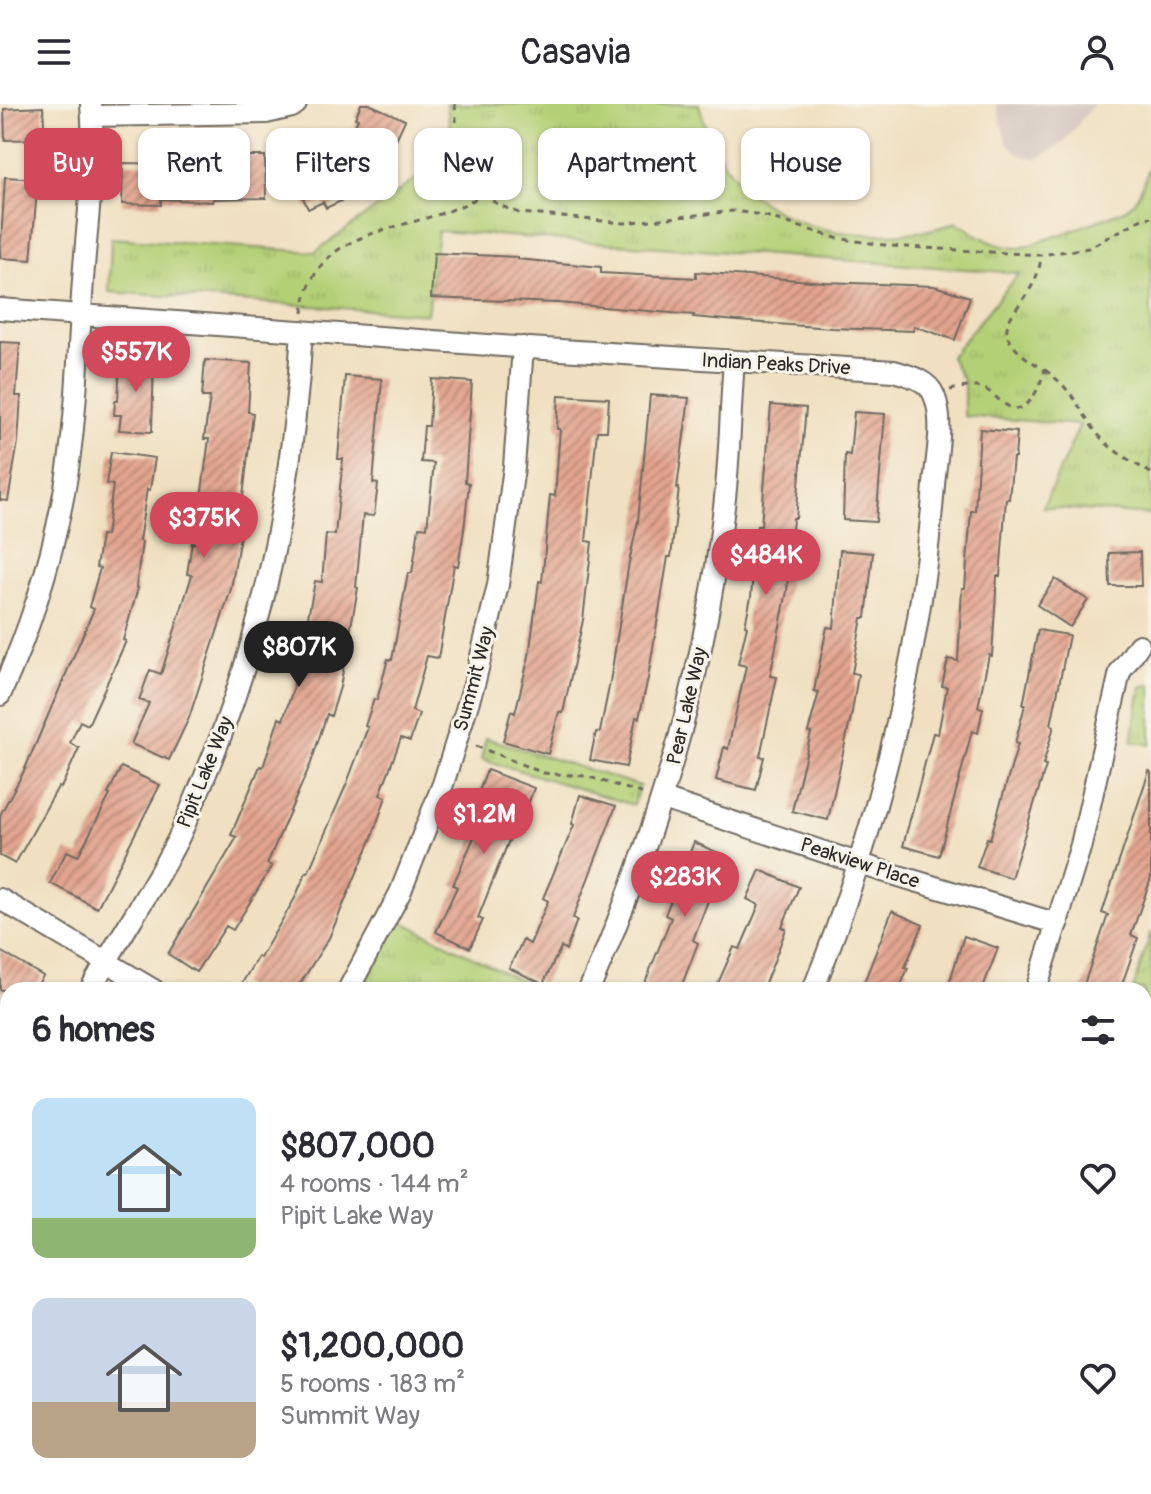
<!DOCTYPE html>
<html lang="en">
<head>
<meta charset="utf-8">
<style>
	:root { --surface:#fff; --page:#f7f7f7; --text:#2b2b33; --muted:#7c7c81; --accent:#d1495b }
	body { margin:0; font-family:Pangolin,sans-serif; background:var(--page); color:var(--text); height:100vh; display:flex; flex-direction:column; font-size:30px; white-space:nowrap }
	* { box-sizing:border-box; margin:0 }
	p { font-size:26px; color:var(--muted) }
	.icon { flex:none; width:44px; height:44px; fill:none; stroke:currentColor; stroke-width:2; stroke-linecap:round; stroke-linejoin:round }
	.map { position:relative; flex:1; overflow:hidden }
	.side { position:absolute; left:0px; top:878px; width:1152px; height:512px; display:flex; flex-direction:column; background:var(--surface); border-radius:24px 24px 0 0; box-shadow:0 2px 6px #0004 }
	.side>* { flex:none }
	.hud { position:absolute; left:24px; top:24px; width:1104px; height:72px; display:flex; gap:16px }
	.price { position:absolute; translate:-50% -68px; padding:0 18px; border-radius:28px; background:var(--accent); color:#fff; font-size:26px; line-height:52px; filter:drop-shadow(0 2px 4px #0008) }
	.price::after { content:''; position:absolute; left:50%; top:48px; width:24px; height:18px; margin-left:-12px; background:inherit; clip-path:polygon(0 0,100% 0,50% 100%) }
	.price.on { background:#222; color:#fff }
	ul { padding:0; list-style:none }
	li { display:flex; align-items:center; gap:24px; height:200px; padding:0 32px }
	li span { display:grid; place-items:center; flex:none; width:224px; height:160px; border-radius:16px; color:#555 }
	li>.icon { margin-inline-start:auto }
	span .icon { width:96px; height:96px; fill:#fffc; stroke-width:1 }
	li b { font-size:34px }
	h2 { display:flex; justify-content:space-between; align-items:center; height:96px; padding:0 32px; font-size:34px }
	.tag { padding:0 28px; border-radius:16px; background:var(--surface); box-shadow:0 2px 6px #0004; font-size:28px; line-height:72px }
	.tag.on { background:var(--accent); color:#fff }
	header { display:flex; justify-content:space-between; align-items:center; height:104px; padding:0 32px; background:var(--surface); font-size:36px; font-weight:600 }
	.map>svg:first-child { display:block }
	.industrial { fill:#cfc0ba }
	.park { fill:url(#park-tufts); stroke:#707e50; stroke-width:2 }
	.building { fill:url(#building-hatch) }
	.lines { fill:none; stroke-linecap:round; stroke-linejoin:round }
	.minor-casing { stroke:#706a60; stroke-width:24 }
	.secondary-casing { stroke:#706a60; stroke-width:32 }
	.path { stroke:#706a60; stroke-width:3; stroke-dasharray:6 6; stroke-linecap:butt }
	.minor { stroke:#fff; stroke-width:20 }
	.secondary { stroke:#fff; stroke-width:28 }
	.labels { text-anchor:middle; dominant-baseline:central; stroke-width:6; stroke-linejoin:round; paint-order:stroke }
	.street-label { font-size:20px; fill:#2b2b2b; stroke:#f7f3e8 }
</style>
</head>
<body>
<header><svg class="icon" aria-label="menu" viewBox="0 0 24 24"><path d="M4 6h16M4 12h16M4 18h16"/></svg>Casavia<svg class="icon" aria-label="person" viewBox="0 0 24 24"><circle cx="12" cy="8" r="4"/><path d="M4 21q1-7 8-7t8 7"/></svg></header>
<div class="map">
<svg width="1151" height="1390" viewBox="0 0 1151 1390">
	<defs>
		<pattern id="park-tufts" width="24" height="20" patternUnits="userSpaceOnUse" patternTransform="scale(2)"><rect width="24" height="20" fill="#b4d076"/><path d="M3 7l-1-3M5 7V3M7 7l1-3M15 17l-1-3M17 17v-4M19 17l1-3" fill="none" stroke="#9bb366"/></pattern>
		<pattern id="building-hatch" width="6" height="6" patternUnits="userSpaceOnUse" patternTransform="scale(2)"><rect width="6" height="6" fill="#e2a48f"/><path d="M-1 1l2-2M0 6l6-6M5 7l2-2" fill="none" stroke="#b78675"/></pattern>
	</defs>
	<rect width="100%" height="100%" fill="#f7f3e8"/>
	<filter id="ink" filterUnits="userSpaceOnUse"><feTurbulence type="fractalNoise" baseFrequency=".0125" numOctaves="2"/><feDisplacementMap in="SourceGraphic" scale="16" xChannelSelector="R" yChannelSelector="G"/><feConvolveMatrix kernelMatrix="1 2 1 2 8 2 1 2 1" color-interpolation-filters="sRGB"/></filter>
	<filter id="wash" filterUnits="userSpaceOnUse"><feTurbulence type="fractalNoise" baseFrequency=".006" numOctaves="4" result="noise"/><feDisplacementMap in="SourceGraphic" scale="32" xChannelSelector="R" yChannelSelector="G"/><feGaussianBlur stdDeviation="1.8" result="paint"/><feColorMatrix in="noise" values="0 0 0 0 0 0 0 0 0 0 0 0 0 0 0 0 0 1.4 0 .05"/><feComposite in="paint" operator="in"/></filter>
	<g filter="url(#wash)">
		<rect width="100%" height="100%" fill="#f0e0c1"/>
		<path class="industrial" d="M996,0H1094L1062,40L1037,55L1020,51L1007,39Z"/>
		<path class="park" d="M447,0H699C720,88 791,132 878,130C906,130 931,128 957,118C975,130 997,145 1019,144C1028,143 1124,108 1129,103C1140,92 1146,73 1151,59V411L1043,403L1080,321L964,312V278L950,253L1019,169L438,127L427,210L109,188L111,134L315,148L453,48Z
			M1151,580V641L1132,637L1141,583Z
			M486,634L640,682L633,701L481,655Z
			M399,816L539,886H362Z
			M1151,828V1197H1144V886H1133Z
			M1144,1257H1151V1354L1144,1357Z"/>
		<g id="blocks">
			<path class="building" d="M361,0H369L405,16L387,55L348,37L358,15L355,14Z
				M43,3L45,35L5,36L4,5Z
				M328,49L345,86L337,89L341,97L326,104L323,98L308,105L291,66Z
				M223,52H265L266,94L213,95L212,98L161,95V101L122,100L123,59L174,60V54L223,56Z
				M5,73L38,75L31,156L0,154Z
				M434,149L517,153V155L601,163V169L696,174V168L824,178L934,182L970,193L955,236L914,222L913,227L831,224L737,217L693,213L694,211L558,199L431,194Z
				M0,238L20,239L16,292H21L18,338L8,397L0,396Z
				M120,252L154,254L152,328L119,326L121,311H114L115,297H118Z
				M205,256L251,259L248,308L253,309L242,401L245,402L231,485L189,614L169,656L131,640L149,599L139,596L150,566L161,570L192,471L187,470L192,439H195L209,335H204L210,293H202Z
				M345,272L382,275L373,379L378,380L374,412L363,411L356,483L358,484L340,583L331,612L327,610L311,659L267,760L272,762L233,826L226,822L196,868L168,850L237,733L231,731L260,662L263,663L279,614L283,616L303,554H300L315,477L322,478L326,430L335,431L343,355H338Z
				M432,275L472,278L465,378L469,379L464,426L458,462L454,461L438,554L427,552L412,607L419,610L410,637L401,634L380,691L386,693L371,736L329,834L296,886H250L241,881L258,852L260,854L295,794L306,768L308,769L347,679L368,623L365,622L374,595L377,596L388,555L392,556L408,469H412L419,423L427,424L434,359L421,358L424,322H429Z
				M559,291L609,294L607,327H597L586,437L592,438L583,516L563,609L559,608L548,650L503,637L511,607L515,609L529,552L539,477L542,478L550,391L555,392L560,325H557Z
				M650,291L689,294L677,384H679L671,453H668L648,574L639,614L636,613L626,663L590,656L596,628H600L610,578L629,458L638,417Z
				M771,301L806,304L796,414H793L787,487L770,572L777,573L760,652L764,653L756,686L716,676L724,643L728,645L746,562L738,560L747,522L745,521L751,493L757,422H761Z
				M854,308L885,310L876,418L843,416L845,350L850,351Z
				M980,325L1017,328L1015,354H1013L1009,395H1006L1000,472H997L992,552L989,551L978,603L983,604L978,629L972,627L939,752L903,742L933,629L938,630L947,583L942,582L948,555L958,557L962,484H965L971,407H975Z
				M111,348L155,354L150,386L147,385L139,437L142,438L136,483L138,484L123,536L126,537L88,621L80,617L70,639L79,644L61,684L58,683L15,760L0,752V711L24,667L94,505L89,503L100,464L96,463L101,432H106L113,381L106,380Z
				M840,446L873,449L866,514H862L852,569L858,570L852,608L828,716L792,707L811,629L808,628L819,588L814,587L827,523L834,524Z
				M1140,448L1141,482H1110L1109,449Z
				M1055,475L1088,496L1070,523L1037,501Z
				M1038,526L1069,531L1051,621L1054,622L1043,661L1046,662L1011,774L977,763L987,734L990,735L1018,640L1015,639L1025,601H1023Z
				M121,663L160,681L97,804L50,779L67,747L78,752L110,691L108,690Z
				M487,666L534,684L523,714L519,712L497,766L478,814L483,816L470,844L436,828L457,783L453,781L488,701L476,696Z
				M1149,667L1151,668V774L1131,831L1138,834L1120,886H1082L1108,811L1102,809Z
				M580,691L616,702L573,814L577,816L566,846L561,843L543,880L509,864L523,836L530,840L548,797L543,794L574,721L572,720Z
				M694,738L725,752L693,836L698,839L680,886H642L671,814L665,811Z
				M760,766L799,783L782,823L786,825L773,860L762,886H715L734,843L740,845L759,801L747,795Z
				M892,807L923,821L905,863L908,864L899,886H861Z
				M964,832L998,844L982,886H947Z
				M0,847L43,872L34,886H0Z"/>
		</g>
	</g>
	<g filter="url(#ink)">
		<use href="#blocks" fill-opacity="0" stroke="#706a60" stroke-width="2"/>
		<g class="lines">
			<defs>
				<path id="minor" d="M92,12L266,9L292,3L296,0
					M0,205L529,244L894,267C908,271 928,276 934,291C945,317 936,354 934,381C921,553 877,726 813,886
					M0,591C30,526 51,459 64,389C77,319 78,246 83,176C87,118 96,58 91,0
					M663,695L879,766L1058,820
					M0,795L154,886
					M90,886C118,835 152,786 178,735C187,717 194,697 202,679C264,533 293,385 302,227
					M348,886L400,789L443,680L475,577L498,481L514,363L523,243
					M589,886C657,731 705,571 724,403C730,355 730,306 734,257
					M1036,886L1081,741L1120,568L1139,541
					M0,1111L8,1086
					M1144,1224H1151"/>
				<path id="secondary" d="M0,1339H8
					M0,1372H8
					M177,1382L310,1390
					M808,1382L955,1390"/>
			</defs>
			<use href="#minor" class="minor-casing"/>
			<use href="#secondary" class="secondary-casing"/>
			<path class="path" d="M455,0C458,53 463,92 520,109L624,119L734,107L762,111L836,134L891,142L1041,151L1088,144L1142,115L1151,113
				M303,209C313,112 420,133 483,90
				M1045,266C1072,285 1078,303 1096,328C1111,347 1131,357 1151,369
				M950,286C960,284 971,281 982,284C991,287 996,294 1003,299C1027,318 1039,283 1045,266C963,218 1038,210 1041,151
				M476,642L543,669L586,672L644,690
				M0,1155L8,1161"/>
			<use href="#minor" class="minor"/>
			<use href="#secondary" class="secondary"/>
		</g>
	</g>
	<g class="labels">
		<g class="street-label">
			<text transform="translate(776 260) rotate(3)">Indian Peaks Drive</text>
			<text transform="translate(474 575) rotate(-75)">Summit Way</text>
			<text transform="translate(687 602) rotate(-77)">Pear Lake Way</text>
			<text transform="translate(205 668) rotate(-68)">Pipit Lake Way</text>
			<text transform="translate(860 759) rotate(18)">Peakview Place</text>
		</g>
	</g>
</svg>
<b class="price" style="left:136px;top:290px">$557K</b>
<b class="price" style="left:204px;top:456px">$375K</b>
<b class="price" style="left:766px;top:493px">$484K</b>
<b class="price on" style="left:299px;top:585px">$807K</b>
<b class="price" style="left:484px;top:752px">$1.2M</b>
<b class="price" style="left:685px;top:815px">$283K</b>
<div class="hud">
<a class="tag on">Buy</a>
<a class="tag">Rent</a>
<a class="tag">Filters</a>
<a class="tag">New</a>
<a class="tag">Apartment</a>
<a class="tag">House</a>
</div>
<section class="side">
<h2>6 homes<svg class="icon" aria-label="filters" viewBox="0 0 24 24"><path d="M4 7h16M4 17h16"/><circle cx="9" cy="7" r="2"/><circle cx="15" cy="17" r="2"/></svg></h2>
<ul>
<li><span style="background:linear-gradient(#bfe0f5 75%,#8fb573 0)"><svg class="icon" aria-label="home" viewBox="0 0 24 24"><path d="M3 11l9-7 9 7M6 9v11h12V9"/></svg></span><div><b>$807,000</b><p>4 rooms · 144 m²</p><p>Pipit Lake Way</p></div><svg class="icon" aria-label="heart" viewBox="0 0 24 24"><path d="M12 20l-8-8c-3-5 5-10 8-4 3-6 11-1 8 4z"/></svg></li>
<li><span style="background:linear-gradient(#c9d6e8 65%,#b9a48a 0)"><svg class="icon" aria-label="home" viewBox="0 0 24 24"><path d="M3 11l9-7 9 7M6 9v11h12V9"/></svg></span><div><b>$1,200,000</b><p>5 rooms · 183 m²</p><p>Summit Way</p></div><svg class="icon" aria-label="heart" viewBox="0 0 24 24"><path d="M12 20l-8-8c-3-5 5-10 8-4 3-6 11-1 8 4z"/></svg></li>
</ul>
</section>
</div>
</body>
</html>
